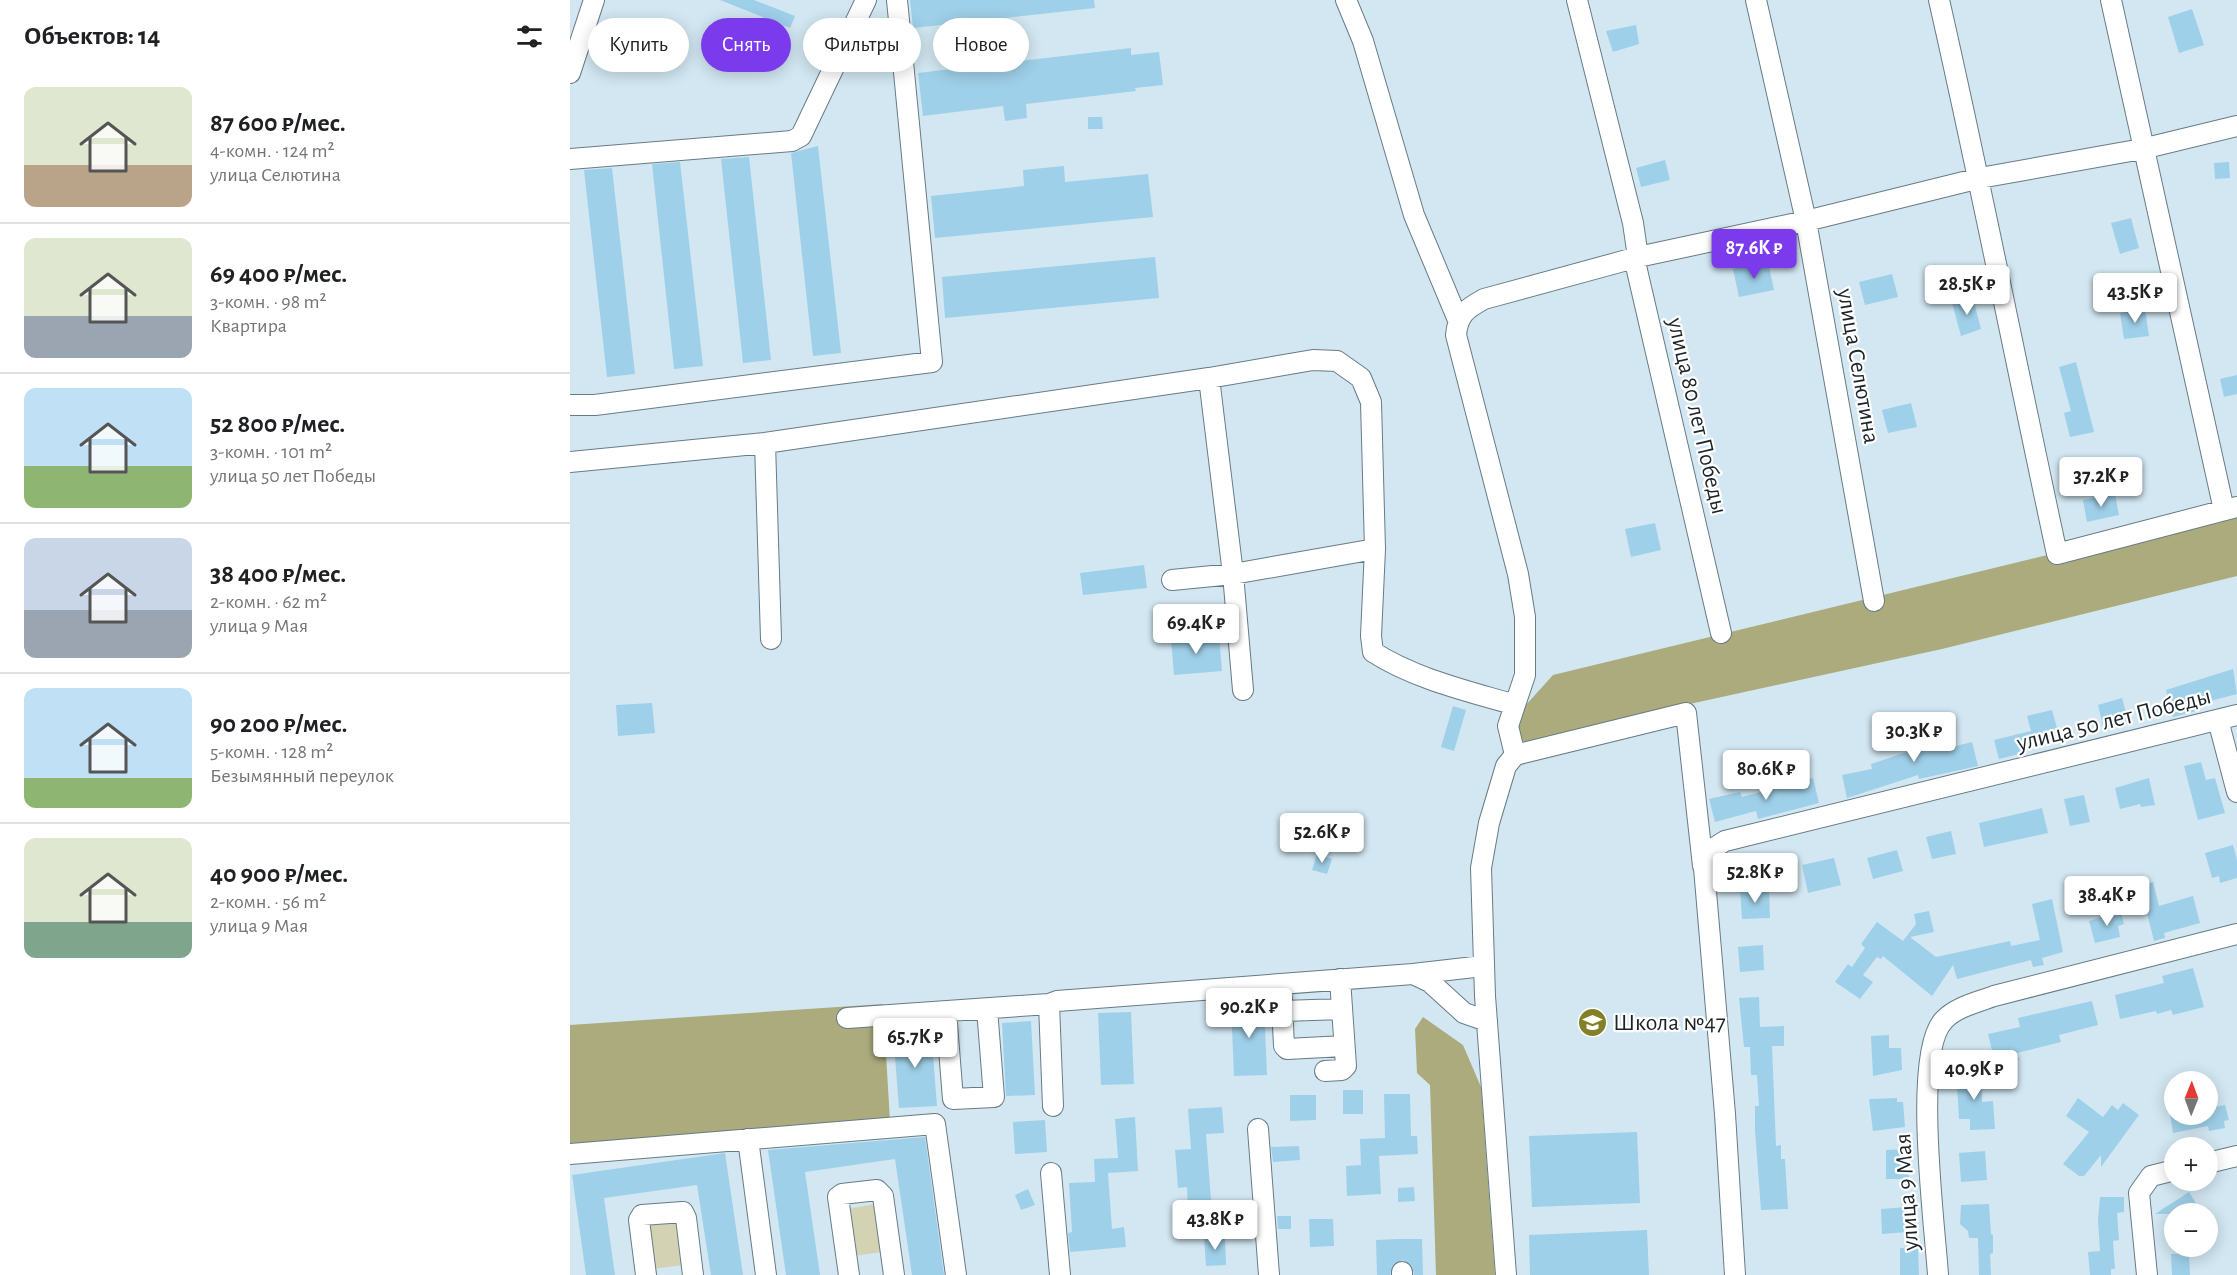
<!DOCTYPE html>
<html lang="ru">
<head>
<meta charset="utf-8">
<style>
	:root { --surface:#fff; --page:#f2f2f2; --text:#202124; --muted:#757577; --line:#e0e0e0; --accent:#7c3aed }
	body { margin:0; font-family:"Alegreya Sans",sans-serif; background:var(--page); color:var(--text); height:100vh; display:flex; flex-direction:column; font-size:22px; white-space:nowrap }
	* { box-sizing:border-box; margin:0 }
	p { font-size:20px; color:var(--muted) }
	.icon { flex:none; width:33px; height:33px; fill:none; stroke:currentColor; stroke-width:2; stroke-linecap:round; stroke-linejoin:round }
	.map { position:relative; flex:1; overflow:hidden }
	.panel { display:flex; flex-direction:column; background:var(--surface); width:570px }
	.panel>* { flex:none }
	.guide { position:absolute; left:18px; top:18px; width:570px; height:54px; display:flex; gap:12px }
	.needle { width:39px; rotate:1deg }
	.fabs { position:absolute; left:1594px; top:1071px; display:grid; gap:12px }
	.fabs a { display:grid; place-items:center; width:54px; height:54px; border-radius:50%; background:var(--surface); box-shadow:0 3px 15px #0003; font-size:30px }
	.price { position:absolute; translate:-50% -51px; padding:0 14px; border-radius:6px; background:#fff; color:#222; font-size:20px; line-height:39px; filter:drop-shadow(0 2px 3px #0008) }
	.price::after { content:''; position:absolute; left:50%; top:36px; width:18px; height:14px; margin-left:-9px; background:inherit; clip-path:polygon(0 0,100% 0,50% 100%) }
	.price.on { background:var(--accent); color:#fff }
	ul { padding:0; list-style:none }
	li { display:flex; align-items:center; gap:18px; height:150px; padding:0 24px }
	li+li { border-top:2px solid var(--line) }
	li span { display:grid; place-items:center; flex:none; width:168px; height:120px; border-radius:12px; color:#555 }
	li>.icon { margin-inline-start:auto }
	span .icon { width:72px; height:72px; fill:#fffc; stroke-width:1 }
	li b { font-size:26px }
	h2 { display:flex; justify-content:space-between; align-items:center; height:72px; padding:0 24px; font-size:26px }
	.tag { padding:0 21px; border-radius:27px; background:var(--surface); box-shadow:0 3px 15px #0003; font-size:21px; line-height:54px }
	.tag.on { background:var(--accent); color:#fff }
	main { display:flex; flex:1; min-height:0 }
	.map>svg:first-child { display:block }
	.green { fill:#d3d3b3 }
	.forest { fill:#abab7d }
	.building { fill:#9fd0e9 }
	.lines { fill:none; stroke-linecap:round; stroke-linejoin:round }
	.minor-casing { stroke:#677b85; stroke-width:22 }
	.minor { stroke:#fff; stroke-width:20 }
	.labels { text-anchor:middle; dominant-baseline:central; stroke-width:4.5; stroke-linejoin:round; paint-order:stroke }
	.street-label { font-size:24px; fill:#1c2428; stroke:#fff }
	.poi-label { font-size:24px; fill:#1c2428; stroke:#fff; text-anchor:start }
</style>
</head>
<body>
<main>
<section class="panel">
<h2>Объектов: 14<svg class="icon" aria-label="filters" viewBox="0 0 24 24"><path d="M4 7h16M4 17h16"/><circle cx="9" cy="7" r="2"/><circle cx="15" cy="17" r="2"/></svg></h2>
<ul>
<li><span style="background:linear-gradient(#dfe7d0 65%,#b9a48a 0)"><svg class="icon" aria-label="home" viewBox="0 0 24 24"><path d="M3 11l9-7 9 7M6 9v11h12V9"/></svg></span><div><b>87 600 ₽/мес.</b><p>4-комн. · 124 m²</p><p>улица Селютина</p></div></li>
<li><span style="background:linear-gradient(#dfe7d0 65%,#9aa5b1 0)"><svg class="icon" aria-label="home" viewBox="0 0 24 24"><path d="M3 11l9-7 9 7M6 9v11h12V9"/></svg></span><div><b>69 400 ₽/мес.</b><p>3-комн. · 98 m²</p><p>Квартира</p></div></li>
<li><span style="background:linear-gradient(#bfe0f5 65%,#8fb573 0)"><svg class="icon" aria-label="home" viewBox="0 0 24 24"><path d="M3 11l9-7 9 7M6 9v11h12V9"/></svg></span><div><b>52 800 ₽/мес.</b><p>3-комн. · 101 m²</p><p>улица 50 лет Победы</p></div></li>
<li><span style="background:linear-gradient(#c9d6e8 60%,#9aa5b1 0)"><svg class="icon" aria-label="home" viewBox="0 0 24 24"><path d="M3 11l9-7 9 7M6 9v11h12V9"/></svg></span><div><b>38 400 ₽/мес.</b><p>2-комн. · 62 m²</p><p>улица 9 Мая</p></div></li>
<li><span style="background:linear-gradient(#bfe0f5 75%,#8fb573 0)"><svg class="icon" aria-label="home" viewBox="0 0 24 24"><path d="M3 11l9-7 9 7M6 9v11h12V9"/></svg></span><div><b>90 200 ₽/мес.</b><p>5-комн. · 128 m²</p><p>Безымянный переулок</p></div></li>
<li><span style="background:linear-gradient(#dfe7d0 70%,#7fa58c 0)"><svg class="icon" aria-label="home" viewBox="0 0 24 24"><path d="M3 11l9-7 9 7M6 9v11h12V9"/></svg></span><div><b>40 900 ₽/мес.</b><p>2-комн. · 56 m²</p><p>улица 9 Мая</p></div></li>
</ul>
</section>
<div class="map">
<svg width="1667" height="1275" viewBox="0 0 1667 1275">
	<rect width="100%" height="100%" fill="#d2e7f2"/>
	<path class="green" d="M305,1204L312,1252L284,1256L277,1209Z
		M106,1217L113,1265L82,1269L75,1222Z"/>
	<path class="forest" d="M1667,509V576L1372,649L1106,707L960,751L946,730L955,706L983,675Z
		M313,1004L320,1121L0,1145V1025Z
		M853,1017L893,1045L911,1087L925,1275H866L860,1085L847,1073L845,1029Z"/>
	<path class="building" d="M150,0H184L225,16L220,28Z
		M340,0H524L525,8L343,28Z
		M1622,9L1634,45L1609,53L1598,17Z
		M1066,25L1069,44L1043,52L1036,31Z
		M561,48V55L589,52L593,85L565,88L566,91L456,104L457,118L435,121L433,106L353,116L348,73Z
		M518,117H532L533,129H518Z
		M248,146L271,353L243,356L221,153Z
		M179,157L201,360L173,363L151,159Z
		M1095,160L1100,180L1071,187L1066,168Z
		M110,162L133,366L104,369L82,164Z
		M1659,162L1660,178L1645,179L1644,163Z
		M494,166L495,182L578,174L583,217L365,238L361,196L454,186L453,170Z
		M42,168L65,374L37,377L14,170Z
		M1561,218L1569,248L1550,254L1541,223Z
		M585,257L589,298L375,318L372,277Z
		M1198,262L1204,290L1169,297L1163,269Z
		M1322,274L1328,297L1295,305L1289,282Z
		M1403,298L1411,329L1391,336L1382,303Z
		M1575,309L1579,336L1554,339L1550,313Z
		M1506,362L1524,432L1500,437L1494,413L1501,411L1489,367Z
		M1667,375V394L1654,397L1650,379Z
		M1341,403L1347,427L1318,433L1312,410Z
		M1545,494L1549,515L1517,522L1513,500Z
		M1085,523L1091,550L1061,557L1055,529Z
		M574,565L577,588L513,595L510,573Z
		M649,635L652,671L604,675L601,639Z
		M1663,669L1667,694L1629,704L1630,710L1603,717L1596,690Z
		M1552,698L1559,724L1534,730L1528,705Z
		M82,703L85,733L48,736L46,705Z
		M883,706L896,710L884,751L871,747Z
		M1482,710L1489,735L1455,744L1457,752L1429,759L1424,740L1461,731L1457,716Z
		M1368,713L1378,748L1402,742L1408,766L1349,779L1348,775L1277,798L1272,775L1302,769L1301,764L1361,744L1353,717Z
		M1631,762L1636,780L1645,778L1655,813L1628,820L1614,766Z
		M1243,778L1249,803L1188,819L1186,811L1145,822L1139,799L1170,792L1172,797Z
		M1579,778L1585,805L1571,807L1570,804L1550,809L1545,788Z
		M1514,795L1520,822L1500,826L1494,799Z
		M1472,808L1478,833L1414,847L1409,823Z
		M1381,831L1386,854L1362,859L1356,837Z
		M1663,845L1667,860V878L1650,883L1649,876L1642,878L1635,853Z
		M1327,850L1333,871L1303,879L1297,858Z
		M747,854L762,859L757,874L742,870Z
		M1264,858L1271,885L1238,893L1232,865Z
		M1583,882L1589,906L1623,896L1630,923L1594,933L1595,938L1584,941L1570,885Z
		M1199,889L1200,918L1172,919L1170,890Z
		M1482,899L1493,952L1472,958L1474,965L1463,967L1461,960L1387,979L1383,965L1362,996L1313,956L1311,959L1307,957L1293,975L1303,982L1290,999L1265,982L1278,964L1282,967L1295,948L1291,944L1307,922L1333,941L1346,924L1344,914L1359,911L1364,932L1340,937L1366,957L1440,941L1441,946L1470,940L1462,904Z
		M1551,912L1554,924L1548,926L1550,937L1525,943L1519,921Z
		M1193,945L1194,970L1170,972L1168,947Z
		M1623,968L1634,1007L1603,1015L1601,1010L1587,1014L1586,1011L1550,1019L1545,995L1594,983L1592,976Z
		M1189,997L1190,1027L1214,1026V1046H1202L1206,1146L1211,1145V1159H1215L1218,1209L1191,1210L1185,1130V1106H1189L1187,1075H1181L1180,1047H1174L1169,998Z
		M1522,1001L1528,1025L1489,1035L1491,1042L1447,1053L1449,1060L1426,1066L1418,1034L1450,1027L1448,1018Z
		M694,1003L697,1075L664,1076L661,1004Z
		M561,1012L564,1084L531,1085L528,1013Z
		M461,1021L465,1095L436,1096L432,1023Z
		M361,1029L367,1106L329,1108L323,1032Z
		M1319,1035V1048H1331L1332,1070L1303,1076L1301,1036Z
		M1411,1069L1412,1102L1423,1101L1425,1129L1400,1130V1119H1389L1386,1070Z
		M773,1090H793V1114H773Z
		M814,1094H840L841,1136H847L848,1154L809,1156L811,1194L777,1196L776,1166L791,1165L790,1139L815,1138Z
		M720,1095H746V1120L720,1121Z
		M1327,1098V1102H1333L1335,1127L1303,1131L1299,1099Z
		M1508,1098L1533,1117L1542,1105L1548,1110L1553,1103L1569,1115L1531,1167V1155L1514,1176H1509L1493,1164L1519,1132L1496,1116Z
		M1655,1105L1659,1120L1654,1121L1655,1128L1639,1131L1638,1126L1603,1133L1600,1114H1638V1108Z
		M652,1107L654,1133L636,1134L643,1226L615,1227L614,1211L618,1210L617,1187L608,1188L605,1150L621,1149L618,1109Z
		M565,1117L568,1171L538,1173L542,1229L554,1227L556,1247L500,1252L498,1233L502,1232L499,1183L525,1182L524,1159L548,1158L545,1119Z
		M475,1120L477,1152L445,1154L443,1122Z
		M1067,1132L1070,1203L962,1207L959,1136Z
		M355,1137L374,1275H342L325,1159L235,1172L250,1275H216L198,1150Z
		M729,1146L730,1160L703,1162L701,1147Z
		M1338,1149L1339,1179H1316V1150Z
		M1415,1151L1417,1180L1391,1182L1389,1153Z
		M155,1153L173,1275H141L127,1185L34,1198L45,1275H16L2,1175Z
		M844,1187L845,1201L828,1202V1188Z
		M458,1189L465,1205L451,1210L445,1195Z
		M1619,1192L1633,1214H1585Z
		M1530,1197H1554V1212L1547,1213L1549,1240L1543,1241L1545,1269H1541V1275H1520L1518,1252L1530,1251L1528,1220Z
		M1419,1204L1421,1234L1423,1235V1253L1420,1254L1421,1275H1409L1408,1238H1399L1398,1231L1390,1224L1391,1205Z
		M1337,1207L1338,1232L1312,1234L1311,1209Z
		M707,1216H721V1229H708Z
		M739,1219H763L764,1246L740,1247Z
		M1077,1230L1079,1275H960L959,1235Z
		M655,1236L656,1265L636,1266L634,1237Z
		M827,1239H852L853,1275H844L842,1266L833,1260L822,1266L820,1275H807L806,1240Z
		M1348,1247L1349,1275H1330V1248Z
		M1619,1253L1620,1275H1602L1601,1254Z"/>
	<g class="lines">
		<defs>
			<path id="minor" d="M776,0L793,41L844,215L888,320
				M1007,0L1063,223L1068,257L1066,266L1151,633
				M1186,0L1236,221L1304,601
				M1369,0C1411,184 1447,369 1487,554L1667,507
				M1541,0L1654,510
				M0,73L24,0
				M0,159L222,141L231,136L296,0
				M639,378L663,574L673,690
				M0,405H25L362,362L327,0
				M195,443L201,639
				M0,462L195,443L639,378L743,360L767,361L791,378L801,402L805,549L801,636L803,652C845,679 898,691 945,705
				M602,580L663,574L805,549
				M1648,720L1667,792
				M945,755L1116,713L1133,866
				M843,974L913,966
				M711,984L714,1046L717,1049L774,1046
				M713,1011L772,1009
				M376,1012L383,1099L424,1097L417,1009
				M277,1018L479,1004
				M755,1071L772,1070L776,1066L770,979
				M483,1106L479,1004L487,1001L843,974L860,982L894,1013L917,1021
				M688,1129L699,1275
				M178,1139L196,1275
				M0,1154L365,1124L386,1275
				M1638,1163L1667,1156
				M481,1173L490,1275
				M832,1272V1275
				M76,1275L69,1220L72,1215L113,1212L116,1218L123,1275
				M279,1275L268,1197L272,1194L307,1190L313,1196L324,1275
				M936,1275L915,996L911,868L919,823L936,766L945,755L938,726L955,675V617L948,574L886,335C888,314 896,309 914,299L1068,257L1236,221L1410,178L1572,149L1667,126
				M1165,1275L1155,1114L1134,868L1139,851L1155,841L1667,715
				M1368,1275C1365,1227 1342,1051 1374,1020C1386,1007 1408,1002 1424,996L1667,934
				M1577,1275L1569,1193L1581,1176L1605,1170"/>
		</defs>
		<use href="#minor" class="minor-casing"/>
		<use href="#minor" class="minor"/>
	</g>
	<defs>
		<symbol id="school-disc" viewBox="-11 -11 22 22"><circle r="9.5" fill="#838028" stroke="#fff"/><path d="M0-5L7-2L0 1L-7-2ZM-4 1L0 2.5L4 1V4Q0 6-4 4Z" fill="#fff"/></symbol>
	</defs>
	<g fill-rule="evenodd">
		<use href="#school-disc" x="1006" y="1006" width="33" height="33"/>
	</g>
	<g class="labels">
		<g class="street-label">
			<text transform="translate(1288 366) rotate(80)">улица Селютина</text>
			<text transform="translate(1127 416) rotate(77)">улица 80 лет Победы</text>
			<text transform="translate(1544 720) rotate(-14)">улица 50 лет Победы</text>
			<text transform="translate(1337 1192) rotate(-94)">улица 9 Мая</text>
		</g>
		<g class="poi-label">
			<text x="1043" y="1023">Школа №47</text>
		</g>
	</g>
</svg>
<div class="fabs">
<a><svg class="needle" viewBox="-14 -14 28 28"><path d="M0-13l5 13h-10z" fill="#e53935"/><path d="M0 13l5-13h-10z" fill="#757577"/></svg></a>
<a>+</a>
<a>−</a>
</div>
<b class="price on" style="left:1184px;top:280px">87.6K ₽</b>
<b class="price" style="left:1397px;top:316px">28.5K ₽</b>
<b class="price" style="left:1565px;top:324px">43.5K ₽</b>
<b class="price" style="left:1531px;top:508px">37.2K ₽</b>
<b class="price" style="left:626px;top:655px">69.4K ₽</b>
<b class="price" style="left:1344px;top:763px">30.3K ₽</b>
<b class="price" style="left:1196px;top:801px">80.6K ₽</b>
<b class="price" style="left:752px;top:864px">52.6K ₽</b>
<b class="price" style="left:1185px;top:904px">52.8K ₽</b>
<b class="price" style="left:1537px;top:927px">38.4K ₽</b>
<b class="price" style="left:679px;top:1039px">90.2K ₽</b>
<b class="price" style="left:345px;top:1069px">65.7K ₽</b>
<b class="price" style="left:1404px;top:1101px">40.9K ₽</b>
<b class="price" style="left:645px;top:1251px">43.8K ₽</b>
<div class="guide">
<a class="tag">Купить</a>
<a class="tag on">Снять</a>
<a class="tag">Фильтры</a>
<a class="tag">Новое</a>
</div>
</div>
</main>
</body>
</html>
